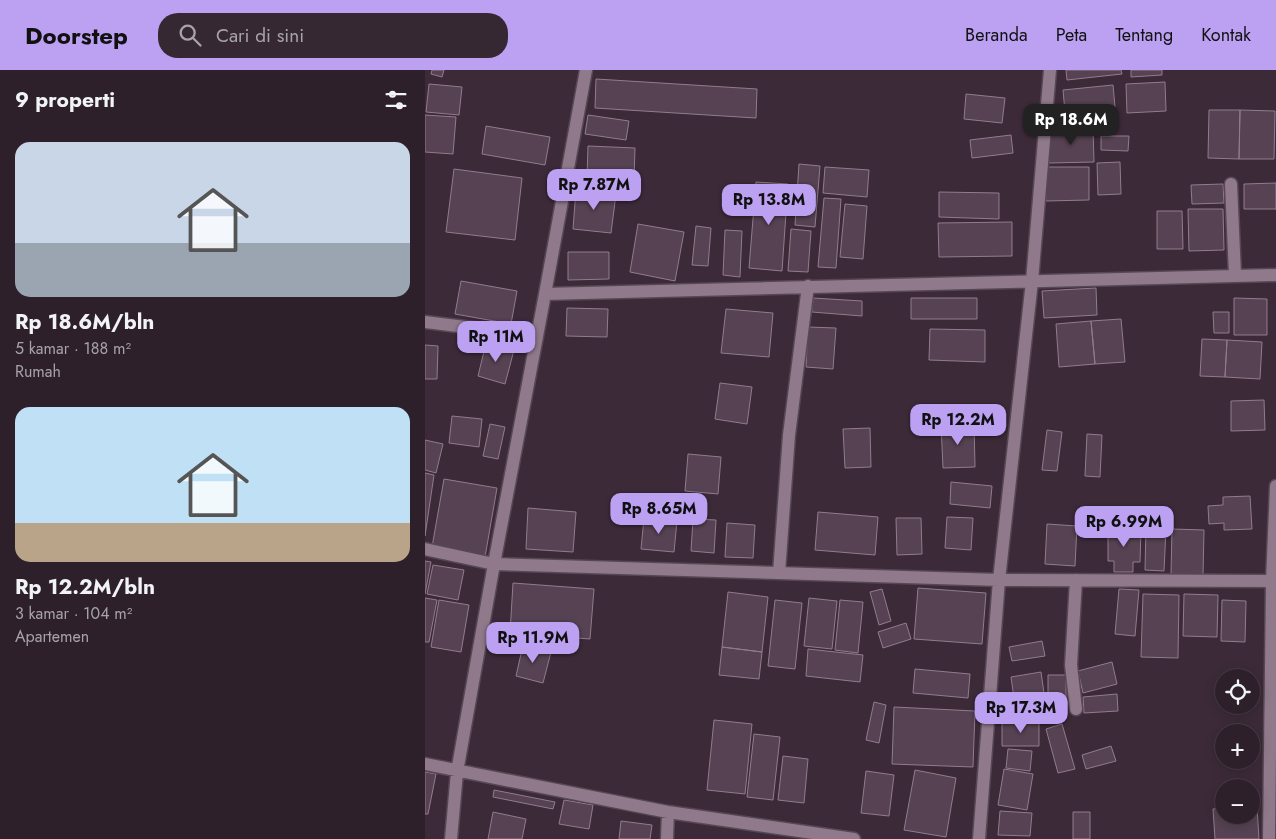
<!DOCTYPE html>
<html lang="id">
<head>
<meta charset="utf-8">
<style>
	:root { --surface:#2d202b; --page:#352833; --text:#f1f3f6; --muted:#a7a3a9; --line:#483e47; --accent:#bca0f2 }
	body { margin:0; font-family:Jost,sans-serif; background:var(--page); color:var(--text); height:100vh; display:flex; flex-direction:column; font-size:19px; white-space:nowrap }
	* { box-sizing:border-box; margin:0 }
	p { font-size:16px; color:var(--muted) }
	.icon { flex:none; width:28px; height:28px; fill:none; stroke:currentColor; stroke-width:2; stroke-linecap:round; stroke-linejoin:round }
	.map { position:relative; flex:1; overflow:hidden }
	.side { display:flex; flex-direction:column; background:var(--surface); width:425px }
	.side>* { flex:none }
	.tools { position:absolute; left:790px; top:599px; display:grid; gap:10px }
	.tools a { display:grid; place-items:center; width:45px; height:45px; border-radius:50%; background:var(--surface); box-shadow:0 2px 12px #0003,0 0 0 1px var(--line); font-size:25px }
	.price { position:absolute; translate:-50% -42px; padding:0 11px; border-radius:10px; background:var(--accent); color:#111; font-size:16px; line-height:32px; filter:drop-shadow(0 1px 2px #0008) }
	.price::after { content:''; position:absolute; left:50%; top:30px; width:15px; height:11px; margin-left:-8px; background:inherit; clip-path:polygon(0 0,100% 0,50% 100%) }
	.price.active { background:#222; color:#fff }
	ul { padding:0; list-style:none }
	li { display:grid; align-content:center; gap:10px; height:265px; padding:0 15px }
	li span { display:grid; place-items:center; height:155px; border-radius:15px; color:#555 }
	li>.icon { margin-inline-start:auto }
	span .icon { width:90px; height:90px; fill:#fffc; stroke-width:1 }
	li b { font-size:21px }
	h2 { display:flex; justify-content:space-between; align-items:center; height:60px; padding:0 15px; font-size:21px }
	header { display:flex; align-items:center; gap:30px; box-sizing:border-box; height:70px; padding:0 25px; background:var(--accent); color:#111 }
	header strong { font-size:24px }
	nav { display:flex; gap:28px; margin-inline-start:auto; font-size:18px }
	.search { width:350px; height:45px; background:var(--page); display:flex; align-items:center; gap:12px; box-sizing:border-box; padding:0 18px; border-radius:20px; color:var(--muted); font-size:19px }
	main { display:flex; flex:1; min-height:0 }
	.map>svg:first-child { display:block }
	.building { fill:#564252; stroke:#927b8d }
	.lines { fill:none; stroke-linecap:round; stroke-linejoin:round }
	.minor-casing { stroke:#574754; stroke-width:15 }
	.minor { stroke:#8f798a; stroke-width:12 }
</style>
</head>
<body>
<header>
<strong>Doorstep</strong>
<div class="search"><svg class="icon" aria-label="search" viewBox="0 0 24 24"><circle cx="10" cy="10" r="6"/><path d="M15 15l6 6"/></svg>Cari di sini</div>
<nav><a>Beranda</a><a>Peta</a><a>Tentang</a><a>Kontak</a></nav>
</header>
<main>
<section class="side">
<h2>9 properti<svg class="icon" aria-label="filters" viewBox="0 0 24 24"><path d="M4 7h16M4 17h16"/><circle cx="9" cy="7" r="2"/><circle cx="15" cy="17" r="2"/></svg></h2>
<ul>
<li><span style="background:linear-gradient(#c9d6e8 65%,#9aa5b1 0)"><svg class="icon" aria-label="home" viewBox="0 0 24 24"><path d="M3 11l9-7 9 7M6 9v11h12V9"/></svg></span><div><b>Rp 18.6M/bln</b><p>5 kamar · 188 m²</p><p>Rumah</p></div></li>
<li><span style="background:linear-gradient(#bfe0f5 75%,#b9a48a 0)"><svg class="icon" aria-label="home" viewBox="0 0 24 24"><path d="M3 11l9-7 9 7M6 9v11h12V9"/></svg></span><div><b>Rp 12.2M/bln</b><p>3 kamar · 104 m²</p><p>Apartemen</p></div></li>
</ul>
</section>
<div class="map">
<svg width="851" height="769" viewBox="0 0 851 769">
	<rect width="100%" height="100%" fill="#3c2a39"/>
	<path class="building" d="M7,0H19L17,7L6,4Z
		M641,0H696L697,4L642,10Z
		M706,0H737V5L706,7Z
		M171,9L332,19L331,48L170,38Z
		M740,12L741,41L702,43L701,14Z
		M4,14L37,17L34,45L1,42Z
		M688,15L691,48L641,53L638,20Z
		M541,24L580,28L577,53L539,49Z
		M784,40H815L814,89L783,88Z
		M815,40L850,41L849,89H814Z
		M0,45L31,47L28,84L0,82Z
		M163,45L204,51L201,70L160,64Z
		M61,56L125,67L120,95L57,84Z
		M668,58L669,92L624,93L623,59Z
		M586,65L588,83L547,88L545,70Z
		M676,66H704L703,81L676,80Z
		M163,76L210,78L209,109L162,107Z
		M695,92L696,124L673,125L672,93Z
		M374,94L395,96L390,157L370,155Z
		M400,97L444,100L442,127L398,123Z
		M620,97H664V130L621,131Z
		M29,99L97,108L90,170L21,162Z
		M331,112L363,114L357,201L324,198Z
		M851,113V139H819V114Z
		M798,114L799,133L767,134L766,115Z
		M151,120L191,124L186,163L148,159Z
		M514,122L574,123V149L514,147Z
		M399,128L416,129L411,198L393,197Z
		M420,134L442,136L438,189L415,187Z
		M763,139H798L799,180L764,181Z
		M732,141H757L758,179H732Z
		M587,152V186L514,187L513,153Z
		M213,154L259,162L250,211L205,202Z
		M271,156L286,158L283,196L267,195Z
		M366,159L386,161L383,202L363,201Z
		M300,160L317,161L315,207L298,205Z
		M143,182H184V209L143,210Z
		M36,211L92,221L86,254L30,244Z
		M671,218L672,245L619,248L617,221Z
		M388,228L437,231V246L387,242Z
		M486,228H552V249H486Z
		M809,228L842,229V265H809Z
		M142,238L183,239L182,267L141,266Z
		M301,239L348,243L344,287L296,283Z
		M788,242H804V263H789Z
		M696,249L700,292L670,294L666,251Z
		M666,251L670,294L634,297L631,254Z
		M383,257L411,258L408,299L381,297Z
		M505,259L560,260V292L504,290Z
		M777,269L802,270L800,307L775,306Z
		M802,270L837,272L835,309L800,307Z
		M61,273L89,280L80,314L53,306Z
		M0,275L13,276L12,309H0Z
		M295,313L327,317L322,354L290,349Z
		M839,330L840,360L806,361V331Z
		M27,346L57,349L54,377L24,373Z
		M65,354L80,357L73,389L58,386Z
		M549,354L550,397L518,398L516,355Z
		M445,358L446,397L420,398L418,359Z
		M622,360L637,362L632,401L617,400Z
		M662,364L677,365L675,407L660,406Z
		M0,370L18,374L11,403L0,400Z
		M263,384L296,387L293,424L260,421Z
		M0,403L9,405L0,466Z
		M19,409L72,418L60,487L7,477Z
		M526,412L567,416L565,438L525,434Z
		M825,426L827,459L799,460V453L784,454L783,436L798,435V427Z
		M103,438L151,442L148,482L101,479Z
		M393,442L453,447L450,485L390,480Z
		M522,447L548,448L546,480L520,478Z
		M219,448L252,451L249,482L216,479Z
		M471,448H496L497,484L472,485Z
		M268,449L291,450L289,483L266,481Z
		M302,453L330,455L328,488L300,487Z
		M622,454L652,456L650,496L620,494Z
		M683,458L716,459L715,492H708V502H689V491H683Z
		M721,458L741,459L739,501L720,500Z
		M747,459L779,460L778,505L746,504Z
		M0,491L6,492L0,524Z
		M8,495L39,500L33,530L2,524Z
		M88,513L169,519L165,569L85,563Z
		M493,518L561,523L557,574L489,569Z
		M457,519L466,551L454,555L445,522Z
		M694,519L714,520L710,566L690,564Z
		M303,522L343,527L337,582L297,577Z
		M718,524L754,525L753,588L716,587Z
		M759,524L793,525L792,567L758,566Z
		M0,528L12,530L4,572H0Z
		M384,528L412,531L407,579L379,576Z
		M14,530L44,535L36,582L6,577Z
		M350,530L377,533L370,599L343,596Z
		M415,530L438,532L433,583L410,580Z
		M797,530L821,531L820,572L796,571Z
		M481,553L486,569L458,578L453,562Z
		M617,571L620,586L587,591L584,577Z
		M98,575L126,582L118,613L91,606Z
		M297,577L337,582L334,609L294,605Z
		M383,579L438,585L435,612L381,606Z
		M687,592L692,614L658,623L653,601Z
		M490,599L545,604L543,628L488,623Z
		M616,602L619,623L589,628L586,607Z
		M623,605H641V647H623Z
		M692,624L693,641L659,643L658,627Z
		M589,628L615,631L613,647L587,644Z
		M449,632L461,635L454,673L441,670Z
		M469,637L550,641L548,697L467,694Z
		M289,650L327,654L320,724L282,720Z
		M577,653H614V676H577Z
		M637,654L650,699L633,703L621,659Z
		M329,664L355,667L348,730L322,727Z
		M686,676L691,691L661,699L657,685Z
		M583,679L607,681L605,701L581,698Z
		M358,686L383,689L379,733L353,730Z
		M579,699L608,704L602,740L573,735Z
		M490,700L531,708L521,767L479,760Z
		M441,701L469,705L464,746L436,743Z
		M0,702L11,704L3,744H0Z
		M69,720L130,732L128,739L68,727Z
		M139,730L168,735L164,759L134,754Z
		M826,737H832L834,769H790L788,739L799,738V745H826Z
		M575,741L607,743L605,766L573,765Z
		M68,742L101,749L97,769H63Z
		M648,742H665V769H648Z
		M196,751L227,755L225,769H194Z"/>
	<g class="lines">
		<defs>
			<path id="minor" d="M161,0L120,224L851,205
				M806,114L810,205
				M0,252L112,266
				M0,479L69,494L574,510L847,511
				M354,503L364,365L383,216
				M651,639L646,595L651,510
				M0,694L243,742L429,769
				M26,769L32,702L69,494L120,224
				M242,769L243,742
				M554,769L574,510L607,211L625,0
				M844,769L847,511L851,416"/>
		</defs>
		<use href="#minor" class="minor-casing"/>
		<use href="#minor" class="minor"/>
	</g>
</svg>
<div class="tools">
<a><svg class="icon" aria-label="locate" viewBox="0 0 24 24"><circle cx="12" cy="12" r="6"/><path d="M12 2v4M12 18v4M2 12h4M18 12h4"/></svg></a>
<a>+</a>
<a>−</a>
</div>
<b class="price active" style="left:646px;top:76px">Rp 18.6M</b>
<b class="price" style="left:169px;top:141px">Rp 7.87M</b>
<b class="price" style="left:344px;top:156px">Rp 13.8M</b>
<b class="price" style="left:71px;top:293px">Rp 11M</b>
<b class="price" style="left:533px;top:376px">Rp 12.2M</b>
<b class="price" style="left:234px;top:465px">Rp 8.65M</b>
<b class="price" style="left:699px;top:478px">Rp 6.99M</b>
<b class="price" style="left:108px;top:594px">Rp 11.9M</b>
<b class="price" style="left:596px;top:664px">Rp 17.3M</b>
</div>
</main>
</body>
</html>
